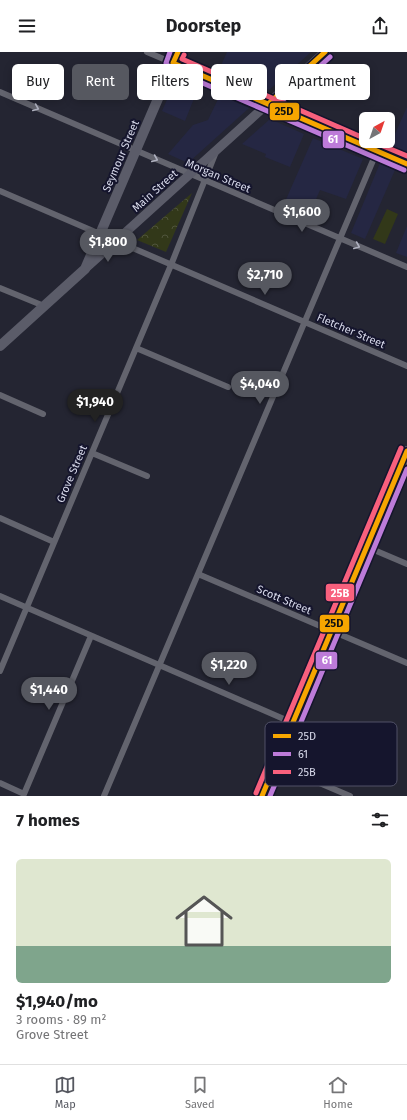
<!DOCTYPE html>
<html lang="en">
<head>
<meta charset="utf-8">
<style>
	:root { --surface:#fff; --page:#f6f6f6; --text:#202124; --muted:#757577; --line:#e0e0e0; --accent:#565860 }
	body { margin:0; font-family:"Fira Sans",sans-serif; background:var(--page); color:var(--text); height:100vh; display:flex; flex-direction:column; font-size:15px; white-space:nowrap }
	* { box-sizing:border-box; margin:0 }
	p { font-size:13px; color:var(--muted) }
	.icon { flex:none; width:22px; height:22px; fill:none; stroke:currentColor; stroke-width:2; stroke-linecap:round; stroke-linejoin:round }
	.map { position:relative; height:744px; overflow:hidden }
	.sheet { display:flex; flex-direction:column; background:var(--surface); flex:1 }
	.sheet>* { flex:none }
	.top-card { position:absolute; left:12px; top:12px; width:383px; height:36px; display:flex; gap:8px }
	.needle { width:26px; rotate:40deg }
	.fabs { position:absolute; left:359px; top:60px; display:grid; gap:8px }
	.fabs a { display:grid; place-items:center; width:36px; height:36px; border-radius:6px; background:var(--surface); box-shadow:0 2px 10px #0003; font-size:20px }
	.price { position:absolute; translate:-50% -34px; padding:0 9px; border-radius:14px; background:var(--accent); color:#fff; font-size:13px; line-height:26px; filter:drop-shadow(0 1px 2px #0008) }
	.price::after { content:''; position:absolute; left:50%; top:24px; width:12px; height:9px; margin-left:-6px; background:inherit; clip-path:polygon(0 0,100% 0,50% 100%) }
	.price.active { background:#222; color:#fff }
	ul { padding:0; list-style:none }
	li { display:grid; align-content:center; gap:8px; height:212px; padding:0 16px }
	li span { display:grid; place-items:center; height:124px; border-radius:6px; color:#555 }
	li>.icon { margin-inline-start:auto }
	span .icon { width:72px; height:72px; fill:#fffc; stroke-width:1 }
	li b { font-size:17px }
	h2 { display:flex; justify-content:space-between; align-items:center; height:48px; padding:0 16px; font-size:17px }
	.tag { padding:0 14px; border-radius:6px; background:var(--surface); box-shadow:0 2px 10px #0003; font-size:14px; line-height:36px }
	.tag.active { background:var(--accent); color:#fff }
	header { display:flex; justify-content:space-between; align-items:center; height:52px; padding:0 16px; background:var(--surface); font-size:18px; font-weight:700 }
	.dock { display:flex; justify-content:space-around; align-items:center; height:56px; border-top:1px solid var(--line); background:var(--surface); font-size:11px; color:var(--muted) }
	.dock a { display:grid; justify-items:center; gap:2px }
	.dock .active { color:var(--accent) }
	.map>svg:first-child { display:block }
	.built { fill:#252743 }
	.park { fill:url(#park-crowns) }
	.pitch { fill:#323819 }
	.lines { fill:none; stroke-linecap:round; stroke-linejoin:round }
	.street { stroke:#63646e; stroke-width:6 }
	.secondary { stroke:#5b5c69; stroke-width:9 }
	.primary { stroke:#5b5c69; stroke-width:10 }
	.bus-1-casing { stroke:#15152d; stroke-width:8 }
	.bus-2-casing { stroke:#15152d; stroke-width:8 }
	.bus-3-casing { stroke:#15152d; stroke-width:8 }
	.bus-1 { stroke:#f7a600; stroke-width:5 }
	.bus-2 { stroke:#bd7bd9; stroke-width:5 }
	.bus-3 { stroke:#f8607d; stroke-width:5 }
	.oneway { stroke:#afb1bf }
	.labels { text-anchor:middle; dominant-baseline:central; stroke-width:4; stroke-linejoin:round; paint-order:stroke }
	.street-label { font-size:11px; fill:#d8daeb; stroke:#15152d }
	.key { fill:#15152d; stroke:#505066; stroke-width:1 }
	.key-label { font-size:11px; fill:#d8daeb }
	.line-badge { stroke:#15152d; stroke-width:1.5 }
	.badge-label { font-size:11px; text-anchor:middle; font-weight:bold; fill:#fff }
	.pale-badge-label { font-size:11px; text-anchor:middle; font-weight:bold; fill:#111 }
</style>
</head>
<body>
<header><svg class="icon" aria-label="menu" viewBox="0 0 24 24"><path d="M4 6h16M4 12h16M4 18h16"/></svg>Doorstep<svg class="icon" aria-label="share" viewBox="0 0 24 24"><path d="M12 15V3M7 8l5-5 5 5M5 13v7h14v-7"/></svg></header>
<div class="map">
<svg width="407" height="744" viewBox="0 0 407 744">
	<defs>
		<pattern id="park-crowns" width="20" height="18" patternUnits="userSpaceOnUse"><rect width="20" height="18" fill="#323819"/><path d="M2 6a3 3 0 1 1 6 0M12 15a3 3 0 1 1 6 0" fill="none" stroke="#4f543b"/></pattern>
	</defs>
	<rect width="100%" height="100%" fill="#242532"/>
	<path class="built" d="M227,0H311L269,38L231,21L230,23L219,18Z
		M177,25L199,34L185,69L162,59Z
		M220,43L249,56L188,111L168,102L193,73L208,68Z
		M407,55V100L390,93Z
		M270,67L304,82L290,115L265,105L266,102L242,92Z
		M313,86L363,107L346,147L320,138L309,163L284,152Z
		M380,111L395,118L365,187L351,181Z
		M407,174V205L396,201Z"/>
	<path class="park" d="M192,141L166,200L137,188Z"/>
	<path class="pitch" d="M387,157L398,162L385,192L373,187Z"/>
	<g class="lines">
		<path class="street" d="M147,0L173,11
			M0,40L407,215
			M0,139L407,314
			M0,236L44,254
			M136,296L228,335
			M0,343L43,362
			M92,401L147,424
			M0,466L54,490
			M367,495L407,512
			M198,522L407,611
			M0,544L293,671
			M0,619L171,213L216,100
			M275,712L350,744
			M0,731L24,742L91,584
			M104,744L377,99"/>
		<path class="secondary" d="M173,11L407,112
			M85,217L325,0"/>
		<path class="primary" d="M0,294L85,217L178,0
			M262,744L407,399"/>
		<defs>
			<path id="bus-1" d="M178,0L173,11L407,112
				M268,52L325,0
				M262,744L407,399"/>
			<path id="bus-2" d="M170,0L166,11L170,17L404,118
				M273,57L330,5
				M270,744L407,417"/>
			<path id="bus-3" d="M184,3L182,7L366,87
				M371,89L407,104
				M256,741L401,396"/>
		</defs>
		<use href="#bus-1" class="bus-1-casing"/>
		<use href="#bus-2" class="bus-2-casing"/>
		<use href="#bus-3" class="bus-3-casing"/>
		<use href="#bus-1" class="bus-1"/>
		<use href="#bus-2" class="bus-2"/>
		<use href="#bus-3" class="bus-3"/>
	</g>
	<defs><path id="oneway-chevron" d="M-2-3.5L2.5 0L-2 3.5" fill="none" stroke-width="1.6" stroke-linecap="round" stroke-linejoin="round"/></defs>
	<g class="oneway">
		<use href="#oneway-chevron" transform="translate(36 56) rotate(23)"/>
		<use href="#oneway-chevron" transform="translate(155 107) rotate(23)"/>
		<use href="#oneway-chevron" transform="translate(357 194) rotate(23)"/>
	</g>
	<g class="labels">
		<g class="street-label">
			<text transform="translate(121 104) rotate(-67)">Seymour Street</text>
			<text transform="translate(218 124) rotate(23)">Morgan Street</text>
			<text transform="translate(155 139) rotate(-42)">Main Street</text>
			<text transform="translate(351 279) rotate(23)">Fletcher Street</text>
			<text transform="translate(72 422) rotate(-67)">Grove Street</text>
			<text transform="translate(284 548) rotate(23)">Scott Street</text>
		</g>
	</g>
	<rect x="265" y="670" width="132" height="64" rx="6" class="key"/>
	<rect x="273" y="682" width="18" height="4" fill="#f7a600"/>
	<rect x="273" y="700" width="18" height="4" fill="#bd7bd9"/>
	<rect x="273" y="718" width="18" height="4" fill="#f8607d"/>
	<g class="key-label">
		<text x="298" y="688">25D</text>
		<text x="298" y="706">61</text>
		<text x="298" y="724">25B</text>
	</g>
	<g class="line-badge">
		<rect x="269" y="50" width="31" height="19" rx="4" fill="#f7a600"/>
		<rect x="322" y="78" width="23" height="19" rx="4" fill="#bd7bd9"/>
		<rect x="325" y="531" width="30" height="19" rx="4" fill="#f8607d"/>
		<rect x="319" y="562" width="31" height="19" rx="4" fill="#f7a600"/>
		<rect x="315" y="599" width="23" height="19" rx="4" fill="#bd7bd9"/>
	</g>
	<g class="badge-label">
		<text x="333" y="91">61</text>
		<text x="340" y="545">25B</text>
		<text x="327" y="612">61</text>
	</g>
	<g class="pale-badge-label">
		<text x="284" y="63">25D</text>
		<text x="334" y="575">25D</text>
	</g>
</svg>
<div class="fabs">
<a><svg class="needle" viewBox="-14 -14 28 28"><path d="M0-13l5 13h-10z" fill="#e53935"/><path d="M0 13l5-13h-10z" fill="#757577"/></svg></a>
</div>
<b class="price" style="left:302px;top:181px">$1,600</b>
<b class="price" style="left:108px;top:211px">$1,800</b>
<b class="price" style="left:265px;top:244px">$2,710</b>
<b class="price" style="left:260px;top:353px">$4,040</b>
<b class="price active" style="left:95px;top:371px">$1,940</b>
<b class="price" style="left:229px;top:634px">$1,220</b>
<b class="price" style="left:49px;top:659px">$1,440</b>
<div class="top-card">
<a class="tag">Buy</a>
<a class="tag active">Rent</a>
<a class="tag">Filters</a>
<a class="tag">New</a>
<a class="tag">Apartment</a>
</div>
</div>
<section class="sheet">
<h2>7 homes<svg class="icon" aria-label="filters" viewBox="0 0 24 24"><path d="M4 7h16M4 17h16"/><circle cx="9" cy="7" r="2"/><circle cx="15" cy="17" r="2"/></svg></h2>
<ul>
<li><span style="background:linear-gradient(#dfe7d0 70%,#7fa58c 0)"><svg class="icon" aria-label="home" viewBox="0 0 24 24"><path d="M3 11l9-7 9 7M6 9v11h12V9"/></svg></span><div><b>$1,940/mo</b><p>3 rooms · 89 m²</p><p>Grove Street</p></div></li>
</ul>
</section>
<nav class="dock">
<a class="active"><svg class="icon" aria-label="map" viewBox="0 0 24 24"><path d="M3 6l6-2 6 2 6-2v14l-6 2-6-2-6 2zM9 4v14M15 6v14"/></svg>Map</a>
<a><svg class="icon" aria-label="saved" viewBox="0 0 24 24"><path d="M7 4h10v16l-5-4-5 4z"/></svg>Saved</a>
<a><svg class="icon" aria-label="home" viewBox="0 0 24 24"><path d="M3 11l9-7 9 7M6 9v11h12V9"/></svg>Home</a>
</nav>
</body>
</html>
